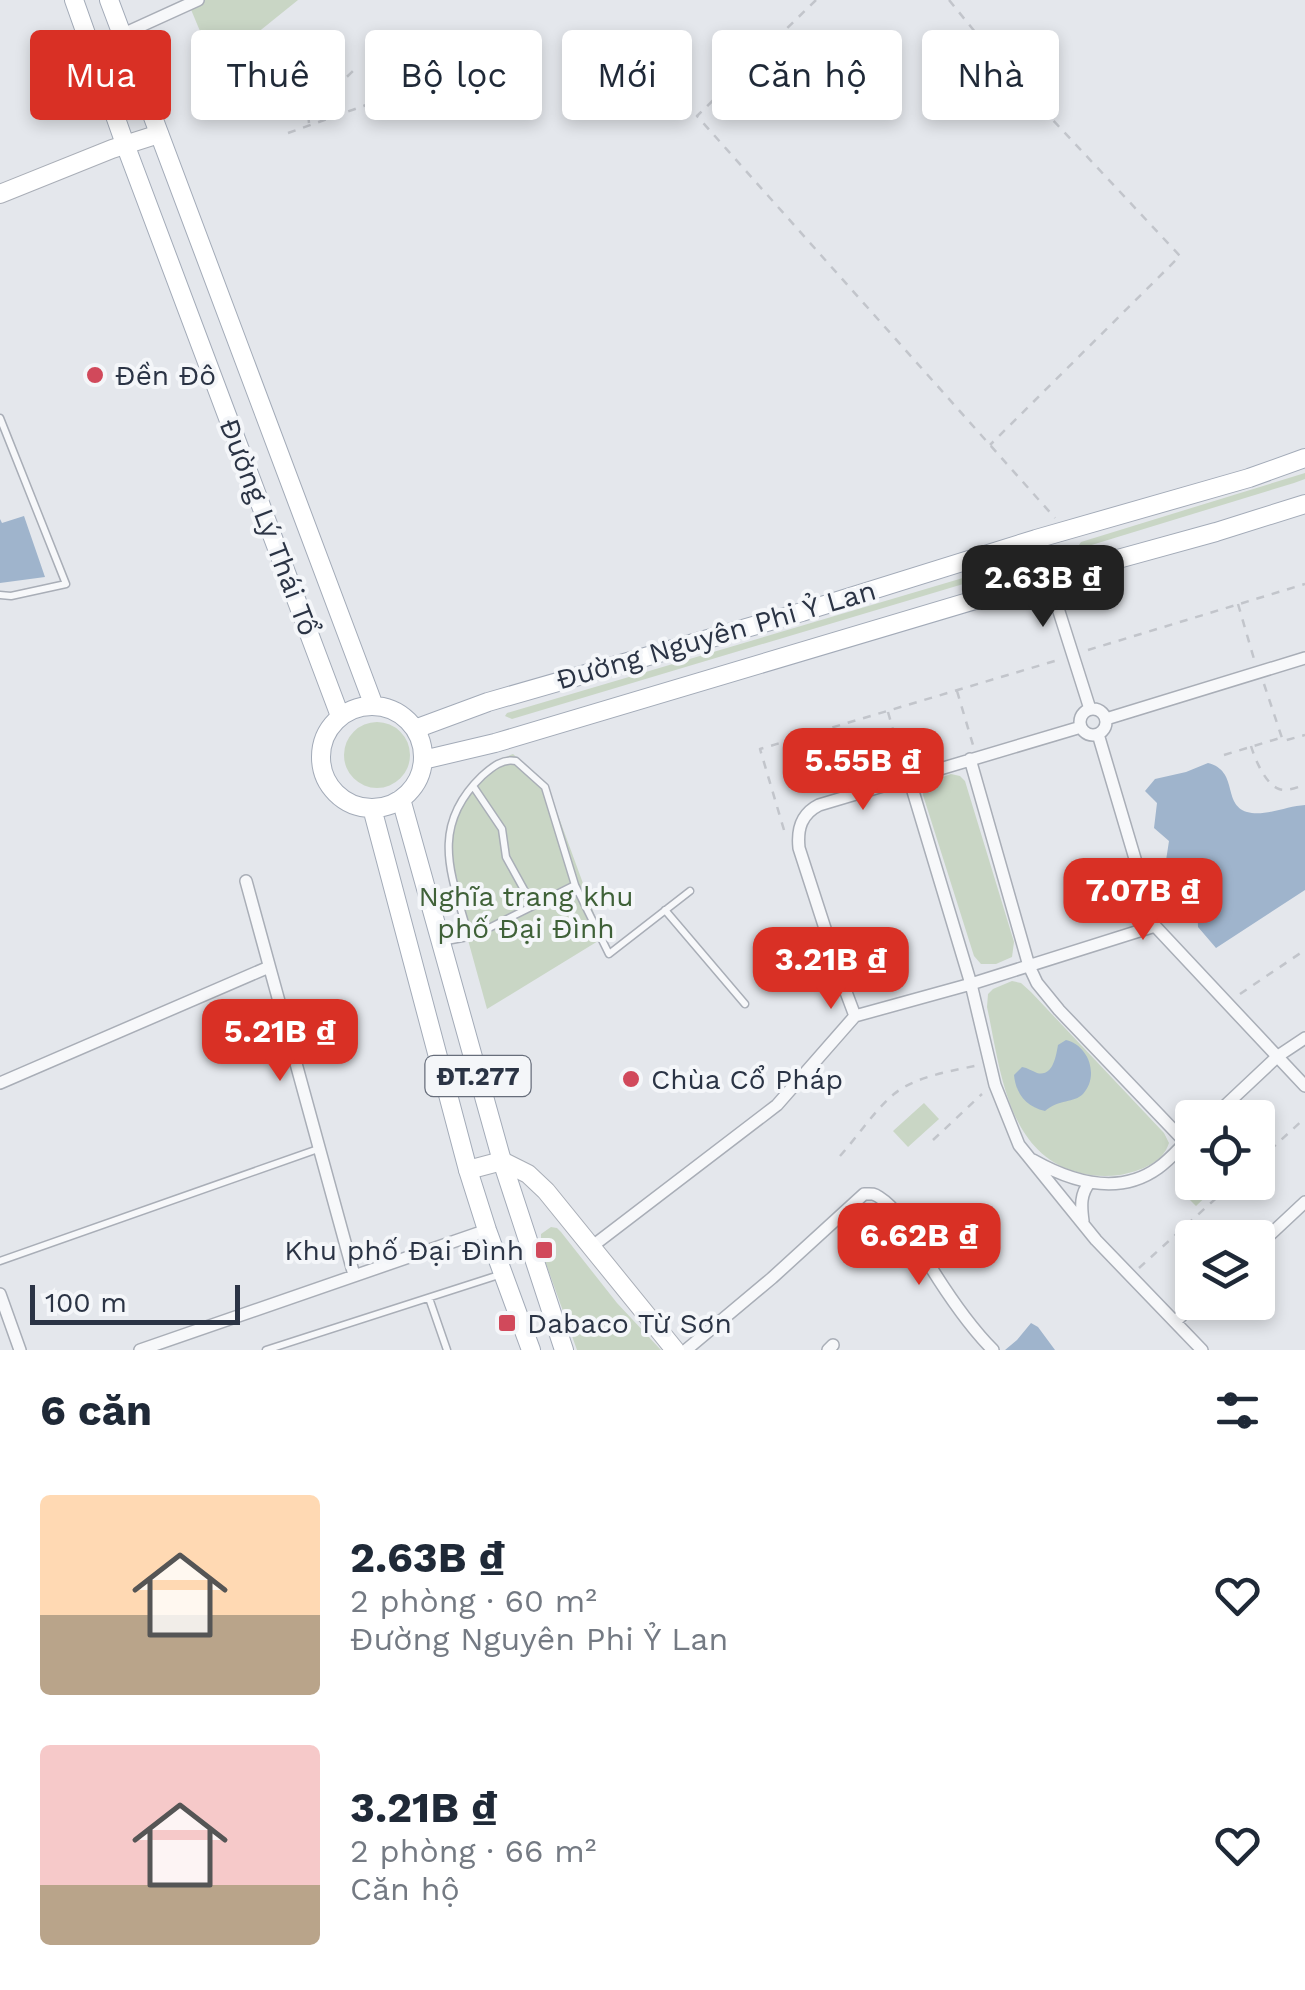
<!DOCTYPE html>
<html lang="vi">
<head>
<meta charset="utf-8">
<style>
	:root { --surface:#fff; --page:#f6f6f7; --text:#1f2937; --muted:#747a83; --accent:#d93025 }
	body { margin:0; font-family:"Work Sans",sans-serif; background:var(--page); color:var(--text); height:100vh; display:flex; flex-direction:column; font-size:38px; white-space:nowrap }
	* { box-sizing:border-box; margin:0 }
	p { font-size:32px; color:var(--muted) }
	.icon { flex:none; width:55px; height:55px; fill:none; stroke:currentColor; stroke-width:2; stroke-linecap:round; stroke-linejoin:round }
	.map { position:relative; height:1350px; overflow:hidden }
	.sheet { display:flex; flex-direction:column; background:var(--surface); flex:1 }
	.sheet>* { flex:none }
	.top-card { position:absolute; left:30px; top:30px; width:1245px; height:90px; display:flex; gap:20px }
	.buttons { position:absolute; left:1175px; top:1100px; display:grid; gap:20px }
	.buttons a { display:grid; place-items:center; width:100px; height:100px; border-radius:10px; background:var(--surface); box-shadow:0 5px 15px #0003; font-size:50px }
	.scale { position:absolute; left:30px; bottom:25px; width:210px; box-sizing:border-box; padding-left:10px; border:5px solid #2b3445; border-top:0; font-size:28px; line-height:35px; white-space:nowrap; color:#2b3445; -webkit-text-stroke:8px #f4f6f9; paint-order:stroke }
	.price { position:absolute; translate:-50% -85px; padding:0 22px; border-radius:20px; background:var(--accent); color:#fff; font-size:32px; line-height:65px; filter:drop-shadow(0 2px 5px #0008) }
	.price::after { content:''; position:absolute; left:50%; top:60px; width:30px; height:22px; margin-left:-15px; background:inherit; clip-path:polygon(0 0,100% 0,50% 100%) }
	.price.current { background:#222; color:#fff }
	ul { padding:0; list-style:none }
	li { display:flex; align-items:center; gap:30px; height:250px; padding:0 40px }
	li span { display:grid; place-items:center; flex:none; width:280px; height:200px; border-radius:10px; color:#555 }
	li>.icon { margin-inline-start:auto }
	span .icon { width:120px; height:120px; fill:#fffc; stroke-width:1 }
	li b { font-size:42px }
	h2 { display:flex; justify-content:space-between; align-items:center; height:120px; padding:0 40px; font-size:42px }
	.pill { padding:0 35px; border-radius:10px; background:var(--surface); box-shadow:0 5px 15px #0003; font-size:35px; line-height:90px }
	.pill.current { background:var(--accent); color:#fff }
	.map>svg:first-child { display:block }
	.green { fill:#c9d6c5 }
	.water { fill:#9fb4cc }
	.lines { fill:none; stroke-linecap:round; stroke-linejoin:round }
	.lane-casing { stroke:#a9aeb7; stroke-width:9 }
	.street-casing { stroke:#a9aeb7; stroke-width:14 }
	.secondary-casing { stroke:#a9aeb7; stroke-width:20 }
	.primary-casing { stroke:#a3abb8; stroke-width:20 }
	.path { stroke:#c2c5cb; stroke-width:2.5; stroke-dasharray:8 8; stroke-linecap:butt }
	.lane { stroke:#f7f8fa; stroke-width:6 }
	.street { stroke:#f7f8fa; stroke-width:11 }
	.secondary { stroke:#fff; stroke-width:18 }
	.primary { stroke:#fff; stroke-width:18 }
	.poi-dot { fill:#d1495b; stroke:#f4f6f9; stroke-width:4 }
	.labels { text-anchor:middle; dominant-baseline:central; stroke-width:8; stroke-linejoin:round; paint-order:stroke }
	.shield { fill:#f4f6f9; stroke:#676e7b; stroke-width:2.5 }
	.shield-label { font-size:25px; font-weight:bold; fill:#2b3445 }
	.poi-label { font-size:28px; fill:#2b3445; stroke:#f4f6f9; text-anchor:start }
	.street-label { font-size:28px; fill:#2b3445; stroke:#f4f6f9 }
	.park-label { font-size:28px; fill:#3f6138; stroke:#f4f6f9 }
</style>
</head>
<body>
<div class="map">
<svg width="1305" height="1350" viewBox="0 0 1305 1350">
	<rect width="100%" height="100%" fill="#e4e7ec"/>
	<path class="green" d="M187,0H298L215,67Z
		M1305,473V479L1294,483L1085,547L1082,548L1079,545L1081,542Z
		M1000,567L1002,571L1000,573L512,719L505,716L507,713Z
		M344 755a33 33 0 1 1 66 0a33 33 0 1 1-66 0Z
		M513,754L547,785L603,938L487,1009L446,860C444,812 468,773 513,754Z
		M951,774L960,776L965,781L1014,942L1012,957L996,964H981L974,956L923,795L924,786L928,782Z
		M1012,981L1021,983L1031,992L1164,1133L1169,1143C1163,1163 1140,1171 1120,1175C1104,1177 1089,1176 1073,1171C1006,1149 1000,1066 987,1007L988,994L993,989Z
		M924,1103L939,1119L908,1147L893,1131Z
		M1192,1180V1182L1220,1183L1196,1206L1181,1191Z
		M551,1227L557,1228L561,1232L617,1303L661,1350H577L541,1250V1234Z"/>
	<path class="water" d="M24,516L45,577L0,583V519L2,523Z
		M1208,763C1239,771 1222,804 1247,812C1264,817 1287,806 1305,805V890L1216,948L1198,927L1197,901L1194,897L1169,877L1165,867L1169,841L1154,828L1157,803L1145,791L1155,779L1186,772Z
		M1066,1040C1088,1045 1100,1075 1083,1094C1074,1103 1059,1099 1045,1111C1026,1107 1016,1094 1014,1075L1022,1067C1028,1068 1032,1071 1037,1073C1053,1077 1056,1056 1058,1045Z
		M1031,1323L1038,1327L1055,1350H1005L1017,1340Z"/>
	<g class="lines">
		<defs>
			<path id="lane" d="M0,418L66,584L11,596L0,595
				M473,786L502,829L506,857L533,906
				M665,910L745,1004
				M469,937C452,876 428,828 482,776C492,767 503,758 516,761L545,787L575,885
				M441,942L473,936L575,885L609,954L690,891
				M0,1261L318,1149
				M429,1298L447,1350
				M266,1350L502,1274"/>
			<path id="street" d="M121,35L198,0
				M1036,539L1090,709
				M1080 722a13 13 0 1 1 26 0a13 13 0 1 1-26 0Z
				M1106,719L1305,658
				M1098,734L1155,926L1305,1086
				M970,759L1029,966L1037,983L1059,1010L1185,1142
				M909,778L971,984L995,1085L1019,1145L1096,1240L1202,1350
				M246,881L354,1275
				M855,1016L843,984L799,848C797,829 801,814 819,805L1081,727
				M0,1083L269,967
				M1212,1118L1278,1056L1305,1038
				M1033,1160C1072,1182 1119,1196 1158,1168C1171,1159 1181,1146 1192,1136
				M1083,1221C1081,1206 1080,1194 1090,1182
				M1258,1246L1305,1202
				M590,1248L777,1105L855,1016L971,984L1155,926
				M0,1294L20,1350
				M1175,1322L1196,1302
				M140,1350L487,1230
				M686,1350L772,1278L864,1194C871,1194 873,1193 879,1197C901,1211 914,1240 927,1261C946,1292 967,1324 993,1350
				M828,1350L833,1345"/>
			<path id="secondary" d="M0,194L112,149L159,134
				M468,1170L502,1161L528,1174L546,1191L675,1350"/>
			<path id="primary" d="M74,0L125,144L340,716
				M109,0L374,706
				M321 757a51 51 0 1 1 102 0a51 51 0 1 1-102 0Z
				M415,729L488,702L802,612L1036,539L1249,478L1305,458
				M423,760L495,743L1049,578L1216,532L1305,504
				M401,799L502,1161L564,1350
				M372,808L468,1170L487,1230L531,1350"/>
		</defs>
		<use href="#lane" class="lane-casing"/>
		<use href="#street" class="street-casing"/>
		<use href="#secondary" class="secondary-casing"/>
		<use href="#primary" class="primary-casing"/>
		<path class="path" d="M816,0L697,116L1055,518
			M949,0L1007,71L1180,256L990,445
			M309,123C306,100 321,97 337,85C344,80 350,74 356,68
			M288,133L369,104
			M1238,604L1254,659
			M1088,650L1305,584
			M1264,684L1283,741L1305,735
			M957,691L973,745
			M888,712L903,765
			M1251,746C1255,759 1265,784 1279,789C1287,792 1297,787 1305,785
			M1224,755L1280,738
			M784,830L760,749L1058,660
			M1240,994L1305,950
			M933,1140L982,1094
			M840,1156C858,1136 874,1111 894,1094C916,1076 952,1071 979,1065
			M1258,1161L1305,1118
			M1139,1268L1234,1182"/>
		<use href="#lane" class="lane"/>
		<use href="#street" class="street"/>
		<use href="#secondary" class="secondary"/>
		<use href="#primary" class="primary"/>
	</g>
	<g class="poi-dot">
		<circle cx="95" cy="375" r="10"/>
		<circle cx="631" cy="1079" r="10"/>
		<rect x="534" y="1240" width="20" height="20" rx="5"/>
		<rect x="497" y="1313" width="20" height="20" rx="5"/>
	</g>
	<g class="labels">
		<rect class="shield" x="425.5" y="1056" width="105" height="40" rx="8"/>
		<g class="shield-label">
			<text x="478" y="1076">ĐT.277</text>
		</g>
		<g class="poi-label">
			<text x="115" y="375">Đền Đô</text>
			<text x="651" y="1079">Chùa Cổ Pháp</text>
			<text x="524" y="1250" text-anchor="end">Khu phố Đại Đình</text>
			<text x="527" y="1323">Dabaco Từ Sơn</text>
		</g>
		<g class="street-label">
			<text transform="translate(269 527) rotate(69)">Đường Lý Thái Tổ</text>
			<text transform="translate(716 635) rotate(-16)">Đường Nguyên Phi Ỷ Lan</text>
		</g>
		<g class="park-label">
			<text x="526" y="896">Nghĩa trang khu<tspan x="526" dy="32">phố Đại Đình</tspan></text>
		</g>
	</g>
</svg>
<div class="buttons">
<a><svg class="icon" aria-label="locate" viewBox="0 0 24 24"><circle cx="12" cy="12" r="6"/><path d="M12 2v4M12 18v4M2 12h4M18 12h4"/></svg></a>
<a><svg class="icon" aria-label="layers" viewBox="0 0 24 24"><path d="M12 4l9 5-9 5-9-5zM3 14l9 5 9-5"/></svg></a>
</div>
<div class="scale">100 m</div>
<b class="price current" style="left:1043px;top:630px">2.63B ₫</b>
<b class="price" style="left:863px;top:813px">5.55B ₫</b>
<b class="price" style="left:1143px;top:943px">7.07B ₫</b>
<b class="price" style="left:831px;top:1012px">3.21B ₫</b>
<b class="price" style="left:280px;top:1084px">5.21B ₫</b>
<b class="price" style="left:919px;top:1288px">6.62B ₫</b>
<div class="top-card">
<a class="pill current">Mua</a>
<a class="pill">Thuê</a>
<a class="pill">Bộ lọc</a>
<a class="pill">Mới</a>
<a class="pill">Căn hộ</a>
<a class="pill">Nhà</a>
</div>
</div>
<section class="sheet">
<h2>6 căn<svg class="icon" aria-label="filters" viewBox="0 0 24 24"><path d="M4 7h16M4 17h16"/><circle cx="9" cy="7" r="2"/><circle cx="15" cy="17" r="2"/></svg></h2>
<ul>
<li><span style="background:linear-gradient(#ffd9b3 60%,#b9a48a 0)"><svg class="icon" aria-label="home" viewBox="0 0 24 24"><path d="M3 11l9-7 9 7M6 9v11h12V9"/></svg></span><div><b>2.63B ₫</b><p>2 phòng · 60 m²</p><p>Đường Nguyên Phi Ỷ Lan</p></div><svg class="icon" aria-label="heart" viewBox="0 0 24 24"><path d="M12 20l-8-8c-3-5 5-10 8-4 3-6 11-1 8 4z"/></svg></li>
<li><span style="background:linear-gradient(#f6c9c9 70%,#b9a48a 0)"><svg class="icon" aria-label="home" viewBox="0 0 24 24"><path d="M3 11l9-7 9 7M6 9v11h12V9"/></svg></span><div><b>3.21B ₫</b><p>2 phòng · 66 m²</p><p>Căn hộ</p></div><svg class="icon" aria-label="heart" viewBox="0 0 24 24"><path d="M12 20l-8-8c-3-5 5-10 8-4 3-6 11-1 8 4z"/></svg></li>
</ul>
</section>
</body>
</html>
